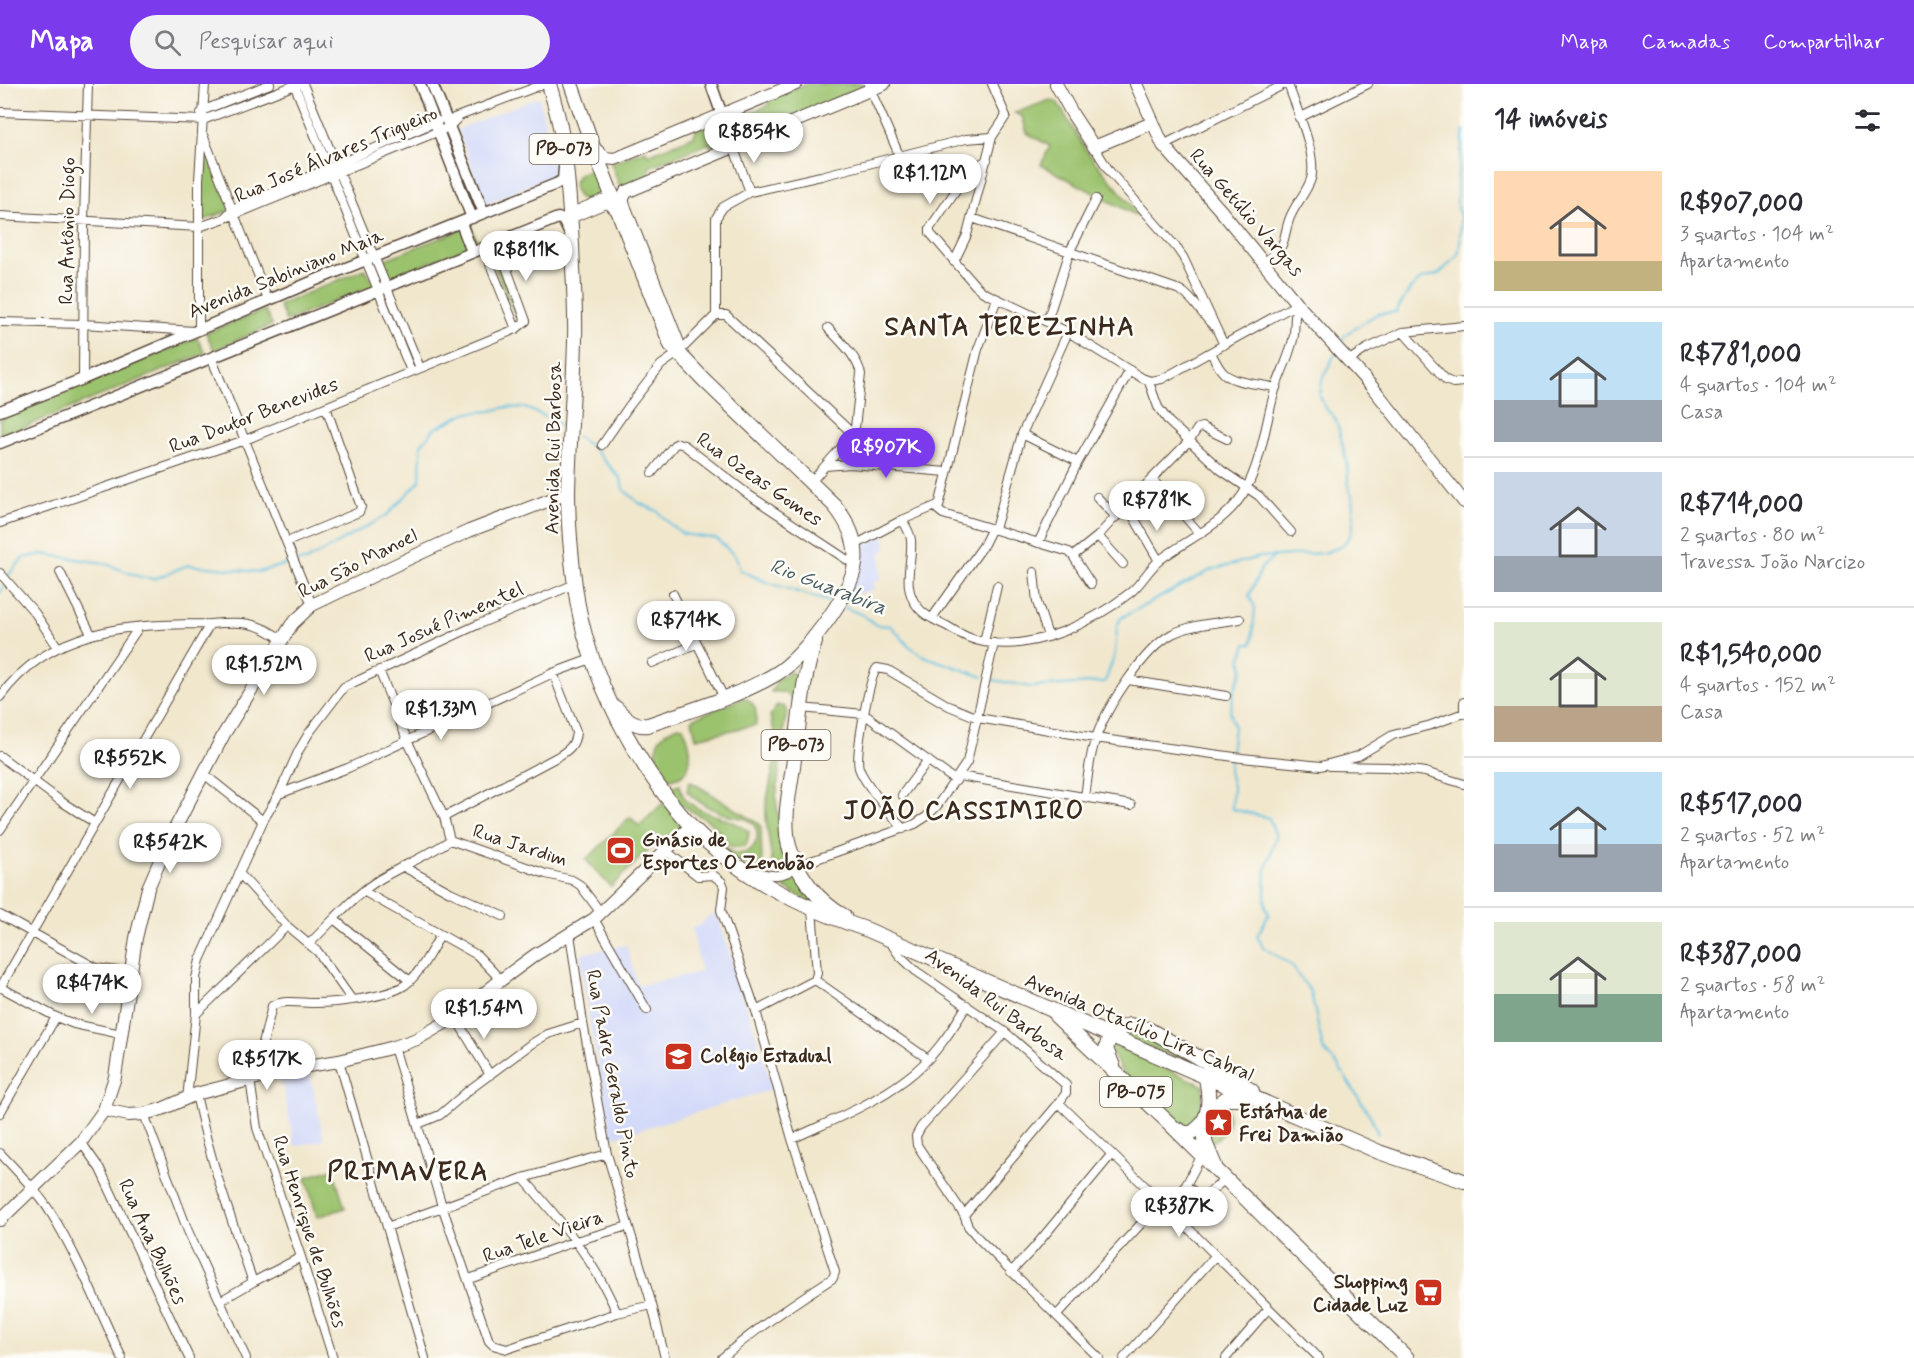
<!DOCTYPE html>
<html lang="pt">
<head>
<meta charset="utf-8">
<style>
	:root { --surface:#fff; --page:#f2f2f3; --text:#2b2b33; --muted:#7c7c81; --line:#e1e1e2; --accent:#7c3aed }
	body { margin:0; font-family:Mynerve,sans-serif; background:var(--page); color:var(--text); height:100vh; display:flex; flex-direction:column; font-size:22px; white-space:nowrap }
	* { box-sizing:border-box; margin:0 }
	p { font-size:20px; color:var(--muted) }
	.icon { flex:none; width:33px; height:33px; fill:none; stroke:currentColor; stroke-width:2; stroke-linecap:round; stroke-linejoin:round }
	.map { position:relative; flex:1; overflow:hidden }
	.details { display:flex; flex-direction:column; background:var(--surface); width:450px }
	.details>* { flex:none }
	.price { position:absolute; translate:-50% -51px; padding:0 14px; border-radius:21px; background:#fff; color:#222; font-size:20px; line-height:39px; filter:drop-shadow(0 2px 3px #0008) }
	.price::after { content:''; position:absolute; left:50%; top:36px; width:18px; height:14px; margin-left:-9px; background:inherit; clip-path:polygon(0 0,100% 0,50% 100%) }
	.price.selected { background:var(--accent); color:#fff }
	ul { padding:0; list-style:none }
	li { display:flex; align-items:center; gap:18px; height:150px; padding:0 30px }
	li+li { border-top:2px solid var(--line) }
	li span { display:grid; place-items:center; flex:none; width:168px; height:120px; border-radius:0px; color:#555 }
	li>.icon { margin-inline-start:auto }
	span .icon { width:72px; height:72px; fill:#fffc; stroke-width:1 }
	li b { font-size:26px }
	h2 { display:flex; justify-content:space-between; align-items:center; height:72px; padding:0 30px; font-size:26px }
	header { display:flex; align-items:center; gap:36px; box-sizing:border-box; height:84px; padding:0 30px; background:var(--accent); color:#fff }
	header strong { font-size:28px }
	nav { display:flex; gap:33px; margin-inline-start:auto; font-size:21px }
	.search { width:420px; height:54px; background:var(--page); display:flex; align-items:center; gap:15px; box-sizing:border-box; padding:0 21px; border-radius:33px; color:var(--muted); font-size:22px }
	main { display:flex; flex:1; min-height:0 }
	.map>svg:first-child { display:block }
	.built { fill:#d2d9f9 }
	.green { fill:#9bc26d; stroke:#6b7646; stroke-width:1.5 }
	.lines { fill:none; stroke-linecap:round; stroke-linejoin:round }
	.stream { stroke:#62c0e0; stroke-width:2 }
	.minor-casing { stroke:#564638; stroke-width:10 }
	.tertiary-casing { stroke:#564638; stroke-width:13 }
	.secondary-casing { stroke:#564638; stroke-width:14 }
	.primary-casing { stroke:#564638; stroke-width:16 }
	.minor { stroke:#fff; stroke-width:8 }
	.tertiary { stroke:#fff; stroke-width:10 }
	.secondary { stroke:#fff; stroke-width:12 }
	.primary { stroke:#fff; stroke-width:14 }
	.labels { text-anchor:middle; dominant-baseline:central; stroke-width:5; stroke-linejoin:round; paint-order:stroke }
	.shield { fill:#fdfcf7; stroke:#75695f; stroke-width:1.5 }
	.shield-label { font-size:18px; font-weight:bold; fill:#3b2a1e }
	.street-label { font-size:20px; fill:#3b2a1e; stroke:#fdfcf7 }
	.poi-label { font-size:20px; font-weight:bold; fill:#3b2a1e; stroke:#fdfcf7; text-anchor:start }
	.water-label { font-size:21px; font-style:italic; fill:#495e62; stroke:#fdfcf7 }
	.district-label { font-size:26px; font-weight:bold; letter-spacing:1.5px; fill:#3b2a1e; stroke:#fdfcf7 }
</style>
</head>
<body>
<header>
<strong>Mapa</strong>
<div class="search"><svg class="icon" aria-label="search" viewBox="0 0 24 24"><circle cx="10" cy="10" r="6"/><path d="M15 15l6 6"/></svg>Pesquisar aqui</div>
<nav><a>Mapa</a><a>Camadas</a><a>Compartilhar</a></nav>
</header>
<main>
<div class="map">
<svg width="1464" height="1274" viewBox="0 0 1464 1274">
	<rect width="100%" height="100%" fill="#fdfcf7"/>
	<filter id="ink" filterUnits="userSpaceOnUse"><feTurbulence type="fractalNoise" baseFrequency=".0167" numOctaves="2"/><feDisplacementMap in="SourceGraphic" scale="12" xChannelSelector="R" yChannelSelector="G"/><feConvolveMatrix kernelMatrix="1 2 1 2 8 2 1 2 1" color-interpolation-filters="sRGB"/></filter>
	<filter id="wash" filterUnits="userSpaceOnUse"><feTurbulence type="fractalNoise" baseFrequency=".008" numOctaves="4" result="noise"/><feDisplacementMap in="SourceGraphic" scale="24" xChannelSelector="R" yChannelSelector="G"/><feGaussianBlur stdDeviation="1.35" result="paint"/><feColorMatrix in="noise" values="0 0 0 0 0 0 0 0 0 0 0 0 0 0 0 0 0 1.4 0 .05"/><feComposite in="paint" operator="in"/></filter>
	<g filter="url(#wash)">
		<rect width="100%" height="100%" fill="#f1e7cd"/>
		<path class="built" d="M539,13L556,90L485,120L458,45Z
			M885,450V466L881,468V495L873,498L875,505L846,513L861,464Z
			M717,830L773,1005L612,1054L590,940L580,870L626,861L638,902L701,888L692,844L701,841L707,833Z
			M309,985L324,1056L295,1062L280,990Z"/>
		<path class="green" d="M807,0H862L863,4L737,55L729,32L737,29L738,34L769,21V15Z
			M1050,16L1058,19L1087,68L1143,135L1041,81L1050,62L1027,49L1022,32L1015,29Z
			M719,37L726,60L712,66L710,59L649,83L650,91L620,103L611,79L646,66L648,71L694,52L696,46Z
			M202,61L232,125L200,138Z
			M574 102a15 15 0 1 1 30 0a15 15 0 1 1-30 0Z
			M471,142L478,159L386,196L378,178Z
			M494,173L497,175L518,230L517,234L515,233L492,176Z
			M365,185L375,201L286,237L279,221Z
			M265,226L272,241L214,266L206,249Z
			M197,254L205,269L0,353V335Z
			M790,588L799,592L796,622C789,610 786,607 771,608L778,595Z
			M744,614C758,619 756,629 756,641L696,654L692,636L694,634Z
			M777,621L785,623L787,630L785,637L776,714L780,744L789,778L788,782L781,787L773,784L766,736V721L775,675V650L770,632Z
			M679,642L683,643C692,661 697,692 670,695C662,692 661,688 658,680C652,661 659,648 679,642Z
			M690,697L758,739L761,744L762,784L738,779L704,745V743L733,769C739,770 746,770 751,765C760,757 759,744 750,737C742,732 735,734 727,731C713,726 697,719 687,707Z
			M680,700C680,731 732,730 749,748L747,759L745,762C739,763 736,764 731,762C722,757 720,746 712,740C699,728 674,724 670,703Z
			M663,719L683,742L661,764L655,759L611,803L586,776L630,733L639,742Z
			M797,792L826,828L775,798C785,801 790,799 797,792Z
			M1139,946L1229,995L1119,951Z
			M1111,960L1204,1002L1198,1038L1183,1046L1123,990L1109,962Z
			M267,964L296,970V978L263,988Z
			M1226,1021C1232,1039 1227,1052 1209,1059L1211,1029Z
			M333,1085L345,1124L317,1133L306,1093Z"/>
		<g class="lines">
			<path class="stream" d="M1340,260L1345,251L1377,230L1396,228L1410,205L1421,195L1439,190L1458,171L1460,159V132L1457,124V99L1464,47
				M576,352L592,363L621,395L623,405L639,419L657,427L671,441L683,450L717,455L736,473L740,486L766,498L833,519
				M297,478L306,477L387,431L420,397L421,361L434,345L465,329L491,327L506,323L525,324L545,332L564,343
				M7,493L23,474L42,470L104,479L137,492L154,495L188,481L258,488L291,479
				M0,509L5,498
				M841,522L863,531L876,541L891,542L908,561L921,571L983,593
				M988,595L1031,603L1105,598L1115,570L1117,542L1121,534L1211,486L1260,473L1324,469L1342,462L1351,450L1354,435L1352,411L1349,407L1347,380L1339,346L1335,334L1325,324L1320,312L1322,296L1335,270
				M1231,669L1234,643L1230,627L1235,604L1243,585L1241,575L1246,560H1252L1255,523L1249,512L1262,483L1274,473
				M1230,674L1229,687L1233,703L1232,725L1269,734L1276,752L1266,784L1265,810L1266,824L1269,830L1257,852L1263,863L1291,881L1311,908L1323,965L1338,982L1371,1033L1378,1050"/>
		</g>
	</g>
	<g filter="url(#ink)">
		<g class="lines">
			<defs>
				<path id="minor" d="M294,0L411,287
					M303,0L420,284
					M868,0L900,73
					M0,28L203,36L298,0
					M201,29L204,26L270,0
					M454,34L544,0
					M1299,34L1368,0
					M203,51L268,216
					M1163,61L1285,0
					M733,62L750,108
					M1094,63L1110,88L1176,163L1183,173L1224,261
					M987,76L969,87L930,144V149L975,201L983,208L1068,248L1142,294L1150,297L1162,295L1297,220
					M0,132L199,143L234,131L449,43L458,34
					M226,132L233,125L438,37
					M972,134L1180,206C1194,214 1202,232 1215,243
					M483,163L516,245
					M954,178L967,151L992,53L1006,32L992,0
					M1264,178C1288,161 1281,161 1289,136C1294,121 1306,110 1311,95C1318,71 1296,24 1288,0
					M997,215L978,265L938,426L943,430L1069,468L1073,472L1091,500
					M716,231H726L853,350L811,398
					M1047,237L1070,167L1096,115
					M0,238L83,240L194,247
					M828,244C840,257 857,272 861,290L851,380
					M199,245V96L205,0
					M1403,248L1446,296L1453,299L1464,298
					M1211,269C1214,274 1217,281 1221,286C1230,300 1261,299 1276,304
					M211,273L312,521
					M1348,277L1366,265L1403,248L1464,242
					M83,295L84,136L88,0
					M1150,297V301L1158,323L1169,338L1221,386L1259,412L1291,448
					M1022,350L1078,378
					M602,361L629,322L661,281L678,269L716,231V134L723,123L750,108L821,92L966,55L992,53
					M825,382L851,380L947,388
					M652,389L674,361L678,359L684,361L749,411L855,481
					M1152,395L1200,450
					M1097,413L1116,433
					M1133,432L1159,477
					M902,436C906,442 910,448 911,456C913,478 901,502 917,522C924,532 937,537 947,542C958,549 970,556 984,558C1035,567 1092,539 1131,508C1142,499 1149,484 1161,475C1191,453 1229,438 1247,403C1263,372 1266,335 1276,303C1282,286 1291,269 1294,251C1295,240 1294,231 1297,220
					M0,439L245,356L516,245L526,237L497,158
					M995,445L1022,350L1068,248
					M1098,452L1123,480
					M287,458L359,428L361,423L326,323
					M1038,459L1078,378L1130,286
					M855,461L902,436L938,421
					M1073,472L1098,452L1127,420L1189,357L1198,344L1202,343L1227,355
					M60,488L91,550
					M1034,488L1037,518L1048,552
					M0,489L35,529L57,562
					M673,510L724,614
					M932,534L983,462L992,444
					M984,558L997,502
					M652,579L696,560
					M379,586L408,658L444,733L450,756
					M1128,596L1226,612
					M0,613C51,543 130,540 210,540
					M1464,618V630
					M801,624L864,630L956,697
					M0,672L62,718L95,739
					M1330,682L1388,683L1425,688L1464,700
					M204,690L263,737
					M959,692L1131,721
					M279,710L348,684L553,589L591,575
					M902,711L928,676
					M1085,713C1088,694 1089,672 1096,654C1106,624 1144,565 1172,550C1192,540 1218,539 1240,535
					M444,733L557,673C569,666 575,661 576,648L553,589
					M903,745C892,730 864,700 859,684C855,671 869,594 877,584L888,586L949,622L978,634L1095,654L1242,674L1321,682L1358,672L1393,651L1431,641L1464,629
					M0,746L139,543
					M450,756L546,790L572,796L580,801L601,829
					M666,767L698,792L713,791L722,798L724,803L721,826L756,927L792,1055L835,1188L833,1194C795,1218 757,1244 722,1274
					M402,782L450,808L503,832
					M748,786C767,790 780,797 797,782L915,740L926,733L937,722L967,678L994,559
					M239,789L287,842L318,868L352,916
					M363,807L477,871L501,896
					M0,831L96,884L131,889
					M594,835L647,926
					M335,836L410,897
					M570,850L583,939L607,1070L652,1221L665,1274
					M890,858L899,871L916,887L1005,948L1066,1001V1009L1059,1019L964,1131
					M310,859C330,840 350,815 374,799C398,783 426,773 450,756
					M815,896L928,975
					M0,903L56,933L74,940L121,950
					M0,904L210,540C239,537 258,537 282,556
					M756,927L815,896L817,889L812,825
					M196,930L287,842
					M455,933L490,991
					M1005,948L921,1043L916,1052L917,1061L964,1131L968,1142L979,1155L1099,1274
					M394,963L442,1122L489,1257L493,1261L507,1265L617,1229L652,1221
					M339,977L425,1274
					M258,993L263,959L272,922C284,915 301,919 314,919C336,919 386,914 405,901C420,890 430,868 440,852
					M250,995L257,1044L301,1173L333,1274
					M196,1010C209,1074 231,1135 253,1198
					M187,1015L196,930V894L200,876L263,737L279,710L299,666L309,649L344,603L479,540L575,500
					M1059,1019L1179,1135L1319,1274
					M0,1029L56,933
					M144,1030L188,1147L246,1274
					M418,1040L440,1031L469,1006L531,960L548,950L583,939
					M792,1055C830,1037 872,1021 906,995C932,976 951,948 967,921
					M81,1058L100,1085L189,1274
					M0,1069C18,1088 37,1107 51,1129C79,1174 99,1226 122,1274
					M523,1094C561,1137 594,1175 617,1229
					M1186,1101L1202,1115
					M1167,1123L1186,1101L1201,1073
					M1179,1135L1224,1096
					M387,1143L523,1094L607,1070
					M1011,1188L1033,1165L1111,1071
					M469,1195L576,1157L628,1142
					M220,1217L253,1198L301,1173
					M1057,1231L1161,1118
					M1124,1274L1215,1172
					M1226,1274L1268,1225"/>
				<path id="tertiary" d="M420,0L472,134
					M432,0L484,129
					M711,0L733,62
					M461,139L472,168
					M0,327L83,295L316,196L556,100L563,96L564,84
					M0,359L558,134L563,136L569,148"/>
				<path id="secondary" d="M1056,0L1073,31L1094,63L1152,39
					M1136,0L1163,61L1222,128L1297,220L1373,304L1464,418
					M593,63L605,74L615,75L796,0
					M678,269V259L623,119V114L626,108L884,0
					M104,1026L129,1031L144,1030L162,1025L196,1010L295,984L339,977L394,963L417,955L455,933L501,896L535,871L594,835L690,743
					M0,1136L81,1058L104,1026L115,993L136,854L148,804L168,758L224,650L292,540L312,521L410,474L469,447L568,409"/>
				<path id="primary" d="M549,0C554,17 559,35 562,53C568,88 570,125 572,161C573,192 576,224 575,255C574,306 569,357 568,408C568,439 571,471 575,502C581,550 597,594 619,637C678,752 747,805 868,846L1379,1068L1464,1097
					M571,0L593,63L671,261L703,295L834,421C848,438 858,457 855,480C851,511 803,574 776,590C737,613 691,626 648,641C635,643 625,634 616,624
					M570,132L605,117L611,119L617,125
					M815,558C802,595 800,636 794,675C791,702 782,734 789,762C797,790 818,818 844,832
					M1056,932L1169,1039L1407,1274
					M1113,982L1106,965L1110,951L1115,946L1130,941L1148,945L1221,986L1252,1007
					M1208,1028L1225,1015H1245
					M1205,1035V1058L1215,1082
					M1175,1044L1185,1049H1191C1211,1039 1210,1013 1206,994"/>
			</defs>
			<use href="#minor" class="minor-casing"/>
			<use href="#tertiary" class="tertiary-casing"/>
			<use href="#secondary" class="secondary-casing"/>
			<use href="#primary" class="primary-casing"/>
			<use href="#minor" class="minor"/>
			<use href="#tertiary" class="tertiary"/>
			<use href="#secondary" class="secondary"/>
			<use href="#primary" class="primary"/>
		</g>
	</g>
	<defs>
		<symbol id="stadium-square" viewBox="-11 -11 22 22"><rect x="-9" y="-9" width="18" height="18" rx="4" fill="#c8321e" stroke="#fdfcf7"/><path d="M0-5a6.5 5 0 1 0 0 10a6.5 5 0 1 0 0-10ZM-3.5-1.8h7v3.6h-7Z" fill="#fff"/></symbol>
		<symbol id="school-square" viewBox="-11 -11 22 22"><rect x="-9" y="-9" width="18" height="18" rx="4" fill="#c8321e" stroke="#fdfcf7"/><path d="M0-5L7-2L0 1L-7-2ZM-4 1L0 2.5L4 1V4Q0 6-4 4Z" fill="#fff"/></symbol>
		<symbol id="sight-square" viewBox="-11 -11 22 22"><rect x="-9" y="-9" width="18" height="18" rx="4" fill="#c8321e" stroke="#fdfcf7"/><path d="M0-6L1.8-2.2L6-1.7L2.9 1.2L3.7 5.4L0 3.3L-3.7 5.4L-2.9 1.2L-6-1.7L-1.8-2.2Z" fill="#fff"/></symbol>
		<symbol id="supermarket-square" viewBox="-11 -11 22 22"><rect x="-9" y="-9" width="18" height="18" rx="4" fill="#c8321e" stroke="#fdfcf7"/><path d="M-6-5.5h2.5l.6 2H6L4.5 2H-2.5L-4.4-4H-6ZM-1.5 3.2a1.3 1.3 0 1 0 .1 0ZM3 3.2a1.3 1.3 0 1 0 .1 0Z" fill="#fff"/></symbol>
	</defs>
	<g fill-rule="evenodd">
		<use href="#stadium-square" x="604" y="750" width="33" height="33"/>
		<use href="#school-square" x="662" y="956" width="33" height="33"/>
		<use href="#sight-square" x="1202" y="1022" width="33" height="33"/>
		<use href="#supermarket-square" x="1412" y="1192" width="33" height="33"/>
	</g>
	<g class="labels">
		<g class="shield">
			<rect x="529.5" y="50" width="69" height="30" rx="4.5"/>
			<rect x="761.5" y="646" width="69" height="30" rx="4.5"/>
			<rect x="1100" y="993" width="72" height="30" rx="4.5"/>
		</g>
		<g class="shield-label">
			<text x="564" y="65">PB-073</text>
			<text x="796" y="661">PB-073</text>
			<text x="1136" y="1008">PB-075</text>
		</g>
		<g class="street-label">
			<text transform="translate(336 71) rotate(-23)">Rua José Álvares Trigueiro</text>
			<text transform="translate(1246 129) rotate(49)">Rua Getúlio Vargas</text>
			<text transform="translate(68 147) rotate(-89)">Rua Antônio Diogo</text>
			<text transform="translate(286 190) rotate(-22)">Avenida Sabiniano Maia</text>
			<text transform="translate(254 332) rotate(-21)">Rua Doutor Benevides</text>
			<text transform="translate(554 364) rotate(-89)">Avenida Rui Barbosa</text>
			<text transform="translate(759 396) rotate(35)">Rua Ozeas Gomes</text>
			<text transform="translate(358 480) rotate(-27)">Rua São Manoel</text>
			<text transform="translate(444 539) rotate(-24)">Rua Josué Pimentel</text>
			<text transform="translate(520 762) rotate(18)">Rua Jardim</text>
			<text transform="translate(996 921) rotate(37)">Avenida Rui Barbosa</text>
			<text transform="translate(1139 944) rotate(23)">Avenida Otacílio Lira Cabral</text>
			<text transform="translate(612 990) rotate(79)">Rua Padre Geraldo Pinto</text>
			<text transform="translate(309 1148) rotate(72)">Rua Henrique de Bulhões</text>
			<text transform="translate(543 1153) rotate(-19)">Rua Tele Vieira</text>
			<text transform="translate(152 1158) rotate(65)">Rua Ana Bulhões</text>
		</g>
		<g class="poi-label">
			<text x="642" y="756">Ginásio de<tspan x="642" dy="23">Esportes O Zenobão</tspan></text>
			<text x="700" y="972">Colégio Estadual</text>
			<text x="1239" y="1028">Estátua de<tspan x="1239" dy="23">Frei Damião</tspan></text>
			<text x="1408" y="1198" text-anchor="end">Shopping<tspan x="1408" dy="23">Cidade Luz</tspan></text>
		</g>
		<g class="water-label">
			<text transform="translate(828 503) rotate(21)">Rio Guarabira</text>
		</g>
		<g class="district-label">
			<text x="1010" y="244">SANTA TEREZINHA</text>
			<text x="964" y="728">JOÃO CASSIMIRO</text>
			<text x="408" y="1089">PRIMAVERA</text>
		</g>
	</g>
</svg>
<b class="price" style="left:754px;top:80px">R$854K</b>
<b class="price" style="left:930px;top:121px">R$1.12M</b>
<b class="price" style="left:526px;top:198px">R$811K</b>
<b class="price selected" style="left:886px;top:395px">R$907K</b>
<b class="price" style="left:1157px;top:448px">R$781K</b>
<b class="price" style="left:686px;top:568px">R$714K</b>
<b class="price" style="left:264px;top:612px">R$1.52M</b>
<b class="price" style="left:441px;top:657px">R$1.33M</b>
<b class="price" style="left:130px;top:706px">R$552K</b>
<b class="price" style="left:170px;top:790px">R$542K</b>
<b class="price" style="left:92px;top:931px">R$474K</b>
<b class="price" style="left:484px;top:956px">R$1.54M</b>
<b class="price" style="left:267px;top:1007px">R$517K</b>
<b class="price" style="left:1179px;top:1154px">R$387K</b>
</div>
<section class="details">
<h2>14 imóveis<svg class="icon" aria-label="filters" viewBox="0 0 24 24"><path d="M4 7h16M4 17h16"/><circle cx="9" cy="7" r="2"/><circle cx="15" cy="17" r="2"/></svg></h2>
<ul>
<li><span style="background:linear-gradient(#ffd9b3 75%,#c2b280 0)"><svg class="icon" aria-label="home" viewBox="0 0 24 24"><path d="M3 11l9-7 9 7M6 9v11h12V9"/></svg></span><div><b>R$907,000</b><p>3 quartos · 104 m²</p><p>Apartamento</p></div></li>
<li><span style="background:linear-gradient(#bfe0f5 65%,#9aa5b1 0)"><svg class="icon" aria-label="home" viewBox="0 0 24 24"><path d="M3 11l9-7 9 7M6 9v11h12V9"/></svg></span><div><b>R$781,000</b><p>4 quartos · 104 m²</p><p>Casa</p></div></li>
<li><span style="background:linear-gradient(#c9d6e8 70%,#9aa5b1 0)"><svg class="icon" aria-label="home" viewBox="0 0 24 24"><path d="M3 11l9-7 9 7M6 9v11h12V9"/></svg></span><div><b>R$714,000</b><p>2 quartos · 80 m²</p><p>Travessa João Narcizo</p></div></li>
<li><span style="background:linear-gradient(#dfe7d0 70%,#b9a48a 0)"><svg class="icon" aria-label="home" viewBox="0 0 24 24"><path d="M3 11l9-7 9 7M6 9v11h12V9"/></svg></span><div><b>R$1,540,000</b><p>4 quartos · 152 m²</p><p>Casa</p></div></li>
<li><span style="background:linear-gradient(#bfe0f5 60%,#9aa5b1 0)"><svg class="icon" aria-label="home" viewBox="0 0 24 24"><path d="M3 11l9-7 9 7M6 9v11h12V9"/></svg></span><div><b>R$517,000</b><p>2 quartos · 52 m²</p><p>Apartamento</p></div></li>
<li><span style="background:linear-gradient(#dfe7d0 60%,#7fa58c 0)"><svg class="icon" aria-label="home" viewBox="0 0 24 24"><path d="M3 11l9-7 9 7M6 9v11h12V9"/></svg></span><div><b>R$387,000</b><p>2 quartos · 58 m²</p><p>Apartamento</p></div></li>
</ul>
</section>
</main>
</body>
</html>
